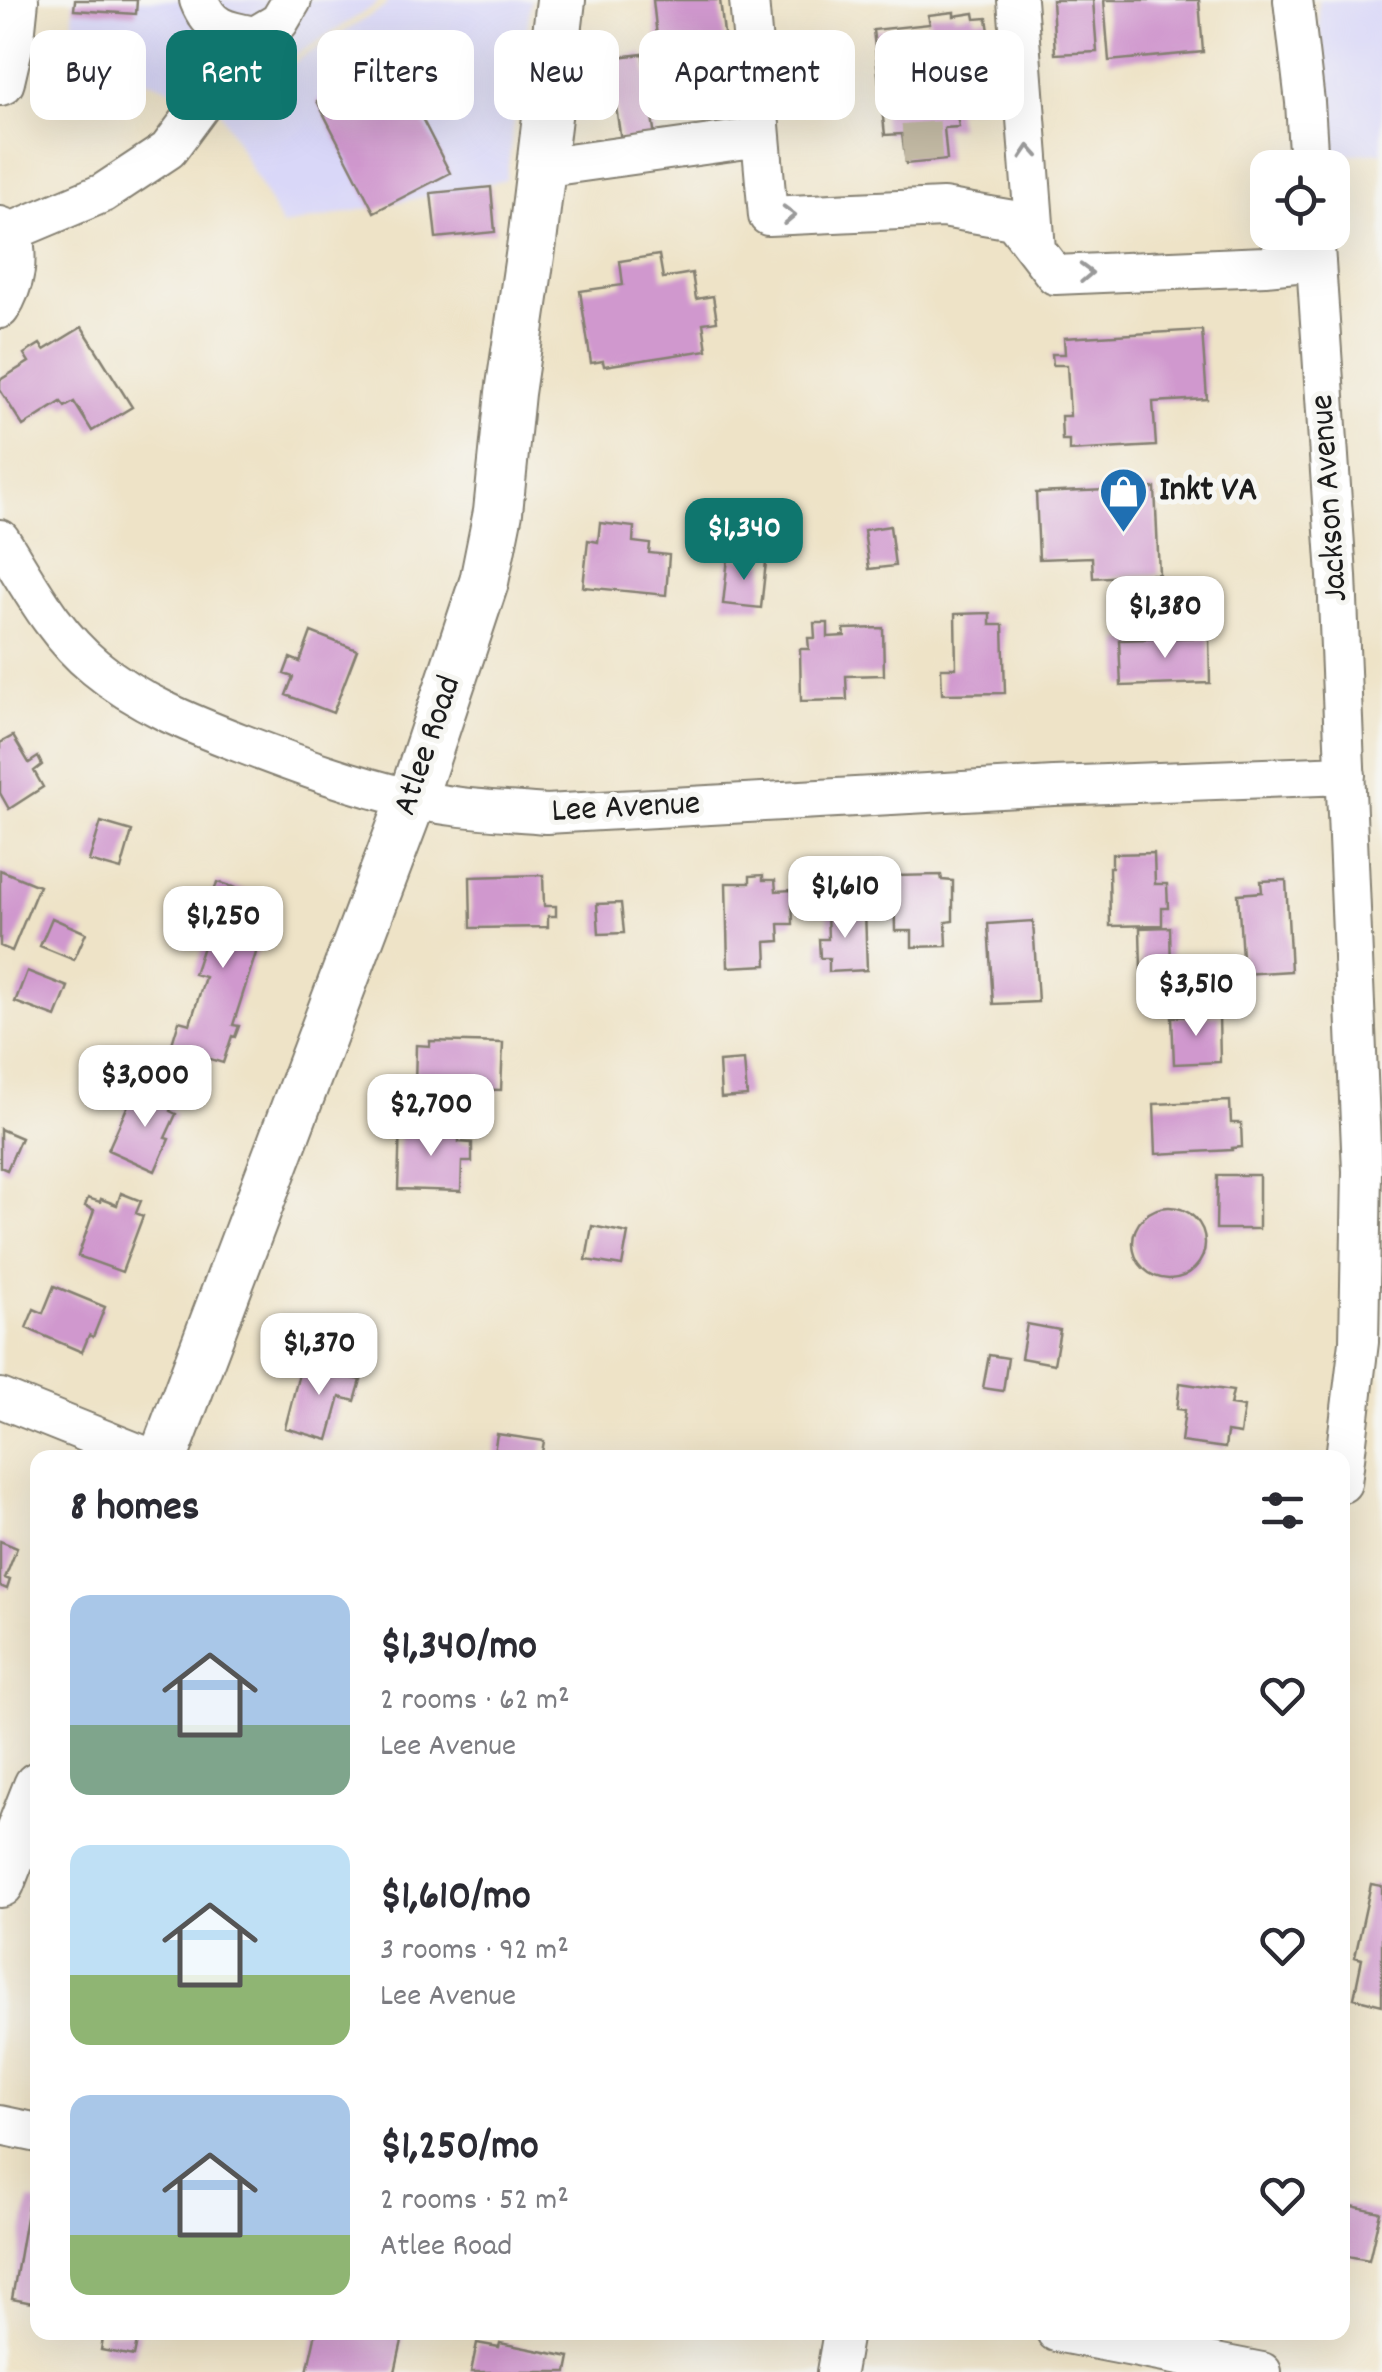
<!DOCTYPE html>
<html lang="en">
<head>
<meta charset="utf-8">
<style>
	:root { --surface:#fff; --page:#f2f2f3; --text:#2b2b33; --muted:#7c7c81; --accent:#0f766e }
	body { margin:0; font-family:Dekko,sans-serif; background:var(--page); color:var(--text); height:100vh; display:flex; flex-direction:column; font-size:38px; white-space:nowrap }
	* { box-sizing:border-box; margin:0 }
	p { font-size:32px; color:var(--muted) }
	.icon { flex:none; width:55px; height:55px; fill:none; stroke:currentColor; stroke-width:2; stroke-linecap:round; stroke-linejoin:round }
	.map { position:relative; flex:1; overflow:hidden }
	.side { position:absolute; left:30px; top:1450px; width:1320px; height:890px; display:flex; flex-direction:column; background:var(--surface); border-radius:20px; box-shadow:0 10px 40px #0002 }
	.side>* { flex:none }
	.top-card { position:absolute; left:30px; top:30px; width:1322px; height:90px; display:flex; gap:20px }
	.fabs { position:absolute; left:1250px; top:150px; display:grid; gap:20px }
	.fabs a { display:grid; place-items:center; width:100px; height:100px; border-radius:20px; background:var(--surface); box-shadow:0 10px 40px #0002; font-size:50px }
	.price { position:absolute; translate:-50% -85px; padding:0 22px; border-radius:20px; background:#fff; color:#222; font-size:32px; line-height:65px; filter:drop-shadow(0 2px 5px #0008) }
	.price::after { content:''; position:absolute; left:50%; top:60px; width:30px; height:22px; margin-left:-15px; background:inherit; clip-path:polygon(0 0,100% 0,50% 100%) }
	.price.selected { background:var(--accent); color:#fff }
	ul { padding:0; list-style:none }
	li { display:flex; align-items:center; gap:30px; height:250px; padding:0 40px }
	li span { display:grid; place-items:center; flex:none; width:280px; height:200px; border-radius:20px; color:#555 }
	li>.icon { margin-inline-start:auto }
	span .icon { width:120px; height:120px; fill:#fffc; stroke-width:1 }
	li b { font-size:42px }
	h2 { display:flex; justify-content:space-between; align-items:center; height:120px; padding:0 40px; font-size:42px }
	.tag { padding:0 35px; border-radius:20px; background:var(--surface); box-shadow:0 10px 40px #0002; font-size:35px; line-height:90px }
	.tag.selected { background:var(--accent); color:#fff }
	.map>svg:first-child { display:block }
	.built { fill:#d9d7f8 }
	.building { fill:#d098ce }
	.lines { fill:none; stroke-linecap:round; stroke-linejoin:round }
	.minor-tunnel { stroke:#c4bba5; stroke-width:38; stroke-dasharray:38 19; stroke-linecap:butt }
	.minor-casing { stroke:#858072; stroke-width:42 }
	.major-casing { stroke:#858072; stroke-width:52 }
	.minor { stroke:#fff; stroke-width:38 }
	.major { stroke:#fff; stroke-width:48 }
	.oneway { stroke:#999 }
	.labels { text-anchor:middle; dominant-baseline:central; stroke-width:10; stroke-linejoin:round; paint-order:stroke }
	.poi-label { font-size:35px; font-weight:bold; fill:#1c1c1c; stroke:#f6f6f2; text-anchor:start }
	.street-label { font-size:35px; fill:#1c1c1c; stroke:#f6f6f2 }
</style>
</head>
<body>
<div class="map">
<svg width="1382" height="2372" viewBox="0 0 1382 2372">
	<rect width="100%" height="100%" fill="#f6f6f2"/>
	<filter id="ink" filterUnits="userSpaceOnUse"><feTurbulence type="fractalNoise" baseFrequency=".01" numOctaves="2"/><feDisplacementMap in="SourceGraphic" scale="20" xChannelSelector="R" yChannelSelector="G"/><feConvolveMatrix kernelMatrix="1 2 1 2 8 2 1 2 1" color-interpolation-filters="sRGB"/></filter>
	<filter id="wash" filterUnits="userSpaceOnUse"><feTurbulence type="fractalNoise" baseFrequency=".0048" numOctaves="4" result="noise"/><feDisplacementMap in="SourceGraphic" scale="40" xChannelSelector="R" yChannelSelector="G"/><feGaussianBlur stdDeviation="2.25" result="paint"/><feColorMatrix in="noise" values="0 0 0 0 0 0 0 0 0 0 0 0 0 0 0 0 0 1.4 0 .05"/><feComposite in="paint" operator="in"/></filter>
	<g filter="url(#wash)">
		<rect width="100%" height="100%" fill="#eee3c7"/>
		<path class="built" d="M73,0H378L377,4L216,105L73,54Z
			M387,0H531L506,180L282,226L219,109L386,6Z
			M1318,0H1382V152L1327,156Z"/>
		<g id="blocks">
			<path class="building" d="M75,0H137L136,14L74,10Z
				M653,0H720L730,84L663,92Z
				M1052,0H1093L1097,52L1055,54Z
				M1104,0H1199L1203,52L1109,61Z
				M954,12V16L974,13L975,19L987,18L991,45L1002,43L1005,68L998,69L1002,103L956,109L959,127L944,128L947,160L906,164L902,134L885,135L873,30L930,24L928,15Z
				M643,54L655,137L621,141L609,58Z
				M393,62L450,173L374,212L317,101Z
				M491,187L495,232L436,238L431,193Z
				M659,255L663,278L692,273L696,299L713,296L717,321L703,323L707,350L604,366L603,361L591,363L580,291L623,285L620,261Z
				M82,327L132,407L92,431L74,402L65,407L61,402L23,426L0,390V380L29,362L24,354L40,344L44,350Z
				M1202,330L1207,399L1153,402L1156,446L1069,451V440H1062L1061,416H1070L1067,365H1053L1052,354H1065L1064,338Z
				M1155,488L1159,574L1093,578L1092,557L1039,559L1036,493Z
				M600,523L634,527L633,542L650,544L649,553L669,555L666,595L583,587L588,540L598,542Z
				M890,526L895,566L869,569L864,530Z
				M728,558L766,562L761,608L723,604Z
				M990,613V625H1003L1005,693L942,694L941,668H956L955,614Z
				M814,623H828V637L845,636L844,629L883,628L884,675L846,676L847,700L801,701L800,649H809L808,638H815Z
				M311,632L357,650L333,713L286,695L293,677L284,674L290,658L300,662Z
				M1209,637L1210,683L1121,686L1119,640Z
				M13,736L29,763L38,757L42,765L34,771L43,787L9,809L0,793V743Z
				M101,822L132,831L121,870L89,861Z
				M1154,853L1155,884H1167L1168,908H1162V925L1110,926L1109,867H1112V854Z
				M0,870L39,886L12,951L0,946Z
				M543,875L544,906H556V916H548V927L471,928L470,877Z
				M763,875V880H775L776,891L792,890L793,924H779L780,941L766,942L767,965L728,967L726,883H750V876Z
				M941,875L942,880L953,881V921L946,922L947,946L912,947V931H895L894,876Z
				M1286,880L1291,971L1243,974L1238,894L1262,892L1261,881Z
				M217,882L268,898L259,927L264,928L233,1025L239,1026L235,1037L232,1036L223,1063L171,1047L179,1021L190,1024L205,977L194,974L209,928L203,926Z
				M621,903L624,933L599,934L597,904Z
				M865,910L867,970L829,972V958H820L819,939H828L827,912Z
				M52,918L86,933L74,960L40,946Z
				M1033,921L1038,1002L993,1004L988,924Z
				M1170,927L1171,970L1141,971L1140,928Z
				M27,971L68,987L56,1017L15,1002Z
				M1219,1015L1220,1062L1174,1064L1172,1017Z
				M430,1041L503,1043L501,1090L415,1087L416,1045L430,1046Z
				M744,1060L747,1096L721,1098L719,1062Z
				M154,1089L175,1098L170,1111L176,1114L165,1138L169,1139L155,1171L108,1150L133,1094L148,1101Z
				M1230,1101L1231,1123H1241L1242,1147L1232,1148V1150L1156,1154L1154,1104Z
				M400,1122L427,1123V1133L459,1134V1142L472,1143V1162H462L461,1191L398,1189Z
				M0,1129L21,1138L7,1170L0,1167Z
				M1217,1175H1259V1229H1216Z
				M121,1193L141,1201L136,1213L143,1216L122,1272L78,1256L94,1210L85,1206L88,1198L100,1202L101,1199L117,1205Z
				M1133 1243a36 36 0 1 1 72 0a36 36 0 1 1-72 0Z
				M592,1226L628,1233L622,1266L586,1260Z
				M54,1286L105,1307L93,1337L89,1335L82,1352L26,1328L34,1309L43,1313Z
				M1027,1324L1060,1330L1054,1364L1021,1358Z
				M989,1355L1008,1358L1003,1391L983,1388Z
				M303,1358L350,1370L348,1377L361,1380L355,1401L340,1397L328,1440L285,1428Z
				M1180,1383L1233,1391L1230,1405L1244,1407L1240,1434L1227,1432L1225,1448L1181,1442L1185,1410L1177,1409Z
				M497,1434L544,1441L541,1458H493Z
				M0,1541L17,1548L5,1578L10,1580L7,1589L0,1586Z
				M1371,1884L1382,1886V2005L1354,1998L1362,1959L1355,1957Z
				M29,2200L38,2202V2304L12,2299Z
				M1342,2204L1380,2212L1369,2260L1342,2255Z
				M104,2332H139L134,2356L101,2350Z
				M316,2332H404L395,2372H307Z
				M477,2343L499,2347L500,2343L570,2357L567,2372H471Z"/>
		</g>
	</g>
	<g filter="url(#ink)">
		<use href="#blocks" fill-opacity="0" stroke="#858072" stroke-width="2.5"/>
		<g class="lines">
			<path class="minor-tunnel" d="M903,143L945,140"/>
			<defs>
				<path id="minor" d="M199,0C210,29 227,31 255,36L279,22L292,0
					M749,0L768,216L943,208L1013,220L1055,275L1265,266L1316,261
					M1017,0L1036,250
					M1293,0L1305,102L1309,168
					M540,168L761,137
					M0,226L13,231L103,193L168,150L205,100L222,29
					M1314,232L1337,576L1362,1171L1359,1342L1342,1483
					M0,309C17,282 18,261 13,231
					M0,539C28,583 53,633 95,667C138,703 191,724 243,744C298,765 352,785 409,798C454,809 500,810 546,814L1054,786L1346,775
					M0,1398L150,1458
					M0,2125L38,2133
					M1056,2332L1262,2372
					M836,2372L843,2332"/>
				<path id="major" d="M0,81L10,38L14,0
					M163,1458L412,799L484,582L498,512L510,393L532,242L561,0
					M0,1883L38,1786"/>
			</defs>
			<use href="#minor" class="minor-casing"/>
			<use href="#major" class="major-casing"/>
			<use href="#minor" class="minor"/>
			<use href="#major" class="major"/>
		</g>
		<defs><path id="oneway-chevron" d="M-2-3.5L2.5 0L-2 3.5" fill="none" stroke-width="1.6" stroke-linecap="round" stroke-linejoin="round" transform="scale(2.5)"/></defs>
		<g class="oneway">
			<use href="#oneway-chevron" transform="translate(1029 152) rotate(-94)"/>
			<use href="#oneway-chevron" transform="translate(789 215) rotate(-2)"/>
			<use href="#oneway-chevron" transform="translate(1086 273) rotate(-2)"/>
		</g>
	</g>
	<defs>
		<symbol id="shop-pin" viewBox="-11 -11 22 30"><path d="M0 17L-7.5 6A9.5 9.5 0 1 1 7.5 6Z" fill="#1f6fb2" stroke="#f6f6f2"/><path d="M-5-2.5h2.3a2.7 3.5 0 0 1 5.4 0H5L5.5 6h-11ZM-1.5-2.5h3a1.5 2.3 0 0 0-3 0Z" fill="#fff"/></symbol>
	</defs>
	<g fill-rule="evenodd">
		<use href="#shop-pin" x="1096" y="464" width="55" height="75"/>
	</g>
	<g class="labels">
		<g class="poi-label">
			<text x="1159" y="492">Inkt VA</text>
		</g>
		<g class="street-label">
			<text transform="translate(1331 498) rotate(-94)">Jackson Avenue</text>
			<text transform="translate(429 746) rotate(-71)">Atlee Road</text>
			<text transform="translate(626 809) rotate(-3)">Lee Avenue</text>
		</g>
	</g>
</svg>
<div class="fabs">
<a><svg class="icon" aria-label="locate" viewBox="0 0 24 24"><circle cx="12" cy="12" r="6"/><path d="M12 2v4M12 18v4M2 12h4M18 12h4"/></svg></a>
</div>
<b class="price selected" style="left:744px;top:583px">$1,340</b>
<b class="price" style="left:1165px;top:661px">$1,380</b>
<b class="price" style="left:845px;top:941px">$1,610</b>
<b class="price" style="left:223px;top:971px">$1,250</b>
<b class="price" style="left:1196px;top:1039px">$3,510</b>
<b class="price" style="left:145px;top:1130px">$3,000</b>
<b class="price" style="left:431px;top:1159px">$2,700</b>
<b class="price" style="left:319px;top:1398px">$1,370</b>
<div class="top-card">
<a class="tag">Buy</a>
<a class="tag selected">Rent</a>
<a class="tag">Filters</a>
<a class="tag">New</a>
<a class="tag">Apartment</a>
<a class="tag">House</a>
</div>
<section class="side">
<h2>8 homes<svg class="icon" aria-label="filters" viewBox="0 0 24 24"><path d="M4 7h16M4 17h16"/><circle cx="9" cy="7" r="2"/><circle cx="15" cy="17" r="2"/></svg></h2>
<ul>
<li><span style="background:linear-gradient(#a9c7e8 65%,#7fa58c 0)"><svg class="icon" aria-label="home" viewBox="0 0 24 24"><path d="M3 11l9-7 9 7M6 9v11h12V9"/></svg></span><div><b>$1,340/mo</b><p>2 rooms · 62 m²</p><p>Lee Avenue</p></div><svg class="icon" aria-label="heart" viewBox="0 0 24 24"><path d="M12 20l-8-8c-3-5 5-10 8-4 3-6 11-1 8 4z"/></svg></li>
<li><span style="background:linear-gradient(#bfe0f5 65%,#8fb573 0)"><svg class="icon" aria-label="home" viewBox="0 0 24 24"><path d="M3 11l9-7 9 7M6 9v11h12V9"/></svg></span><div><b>$1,610/mo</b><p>3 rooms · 92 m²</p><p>Lee Avenue</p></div><svg class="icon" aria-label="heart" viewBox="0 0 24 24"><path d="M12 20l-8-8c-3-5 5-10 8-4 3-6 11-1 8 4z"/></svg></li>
<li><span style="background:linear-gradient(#a9c7e8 70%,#8fb573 0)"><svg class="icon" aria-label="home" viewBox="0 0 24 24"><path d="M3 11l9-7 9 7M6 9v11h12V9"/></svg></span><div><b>$1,250/mo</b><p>2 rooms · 52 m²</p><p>Atlee Road</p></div><svg class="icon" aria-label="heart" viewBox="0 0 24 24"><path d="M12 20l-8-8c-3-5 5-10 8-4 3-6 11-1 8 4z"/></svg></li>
</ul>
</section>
</div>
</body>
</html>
